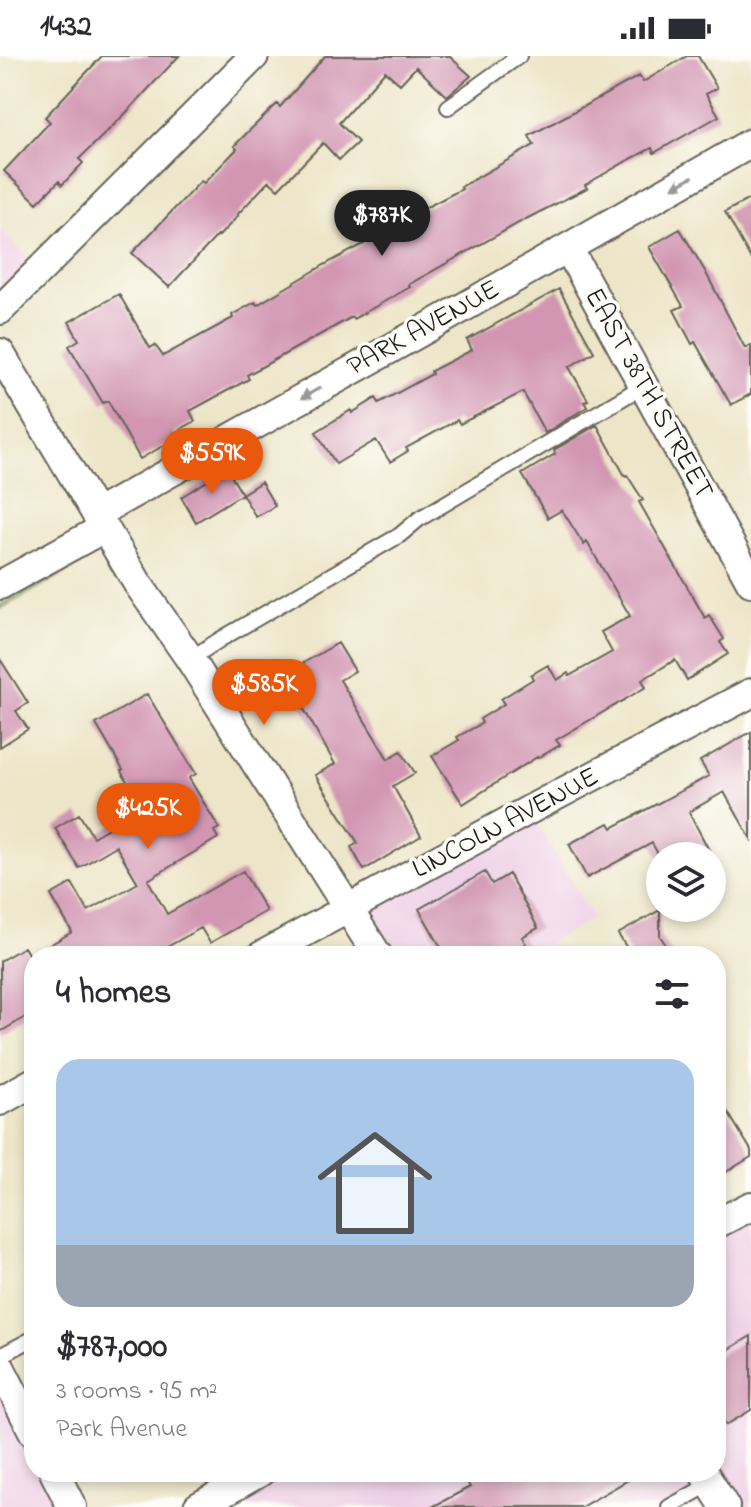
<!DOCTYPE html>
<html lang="en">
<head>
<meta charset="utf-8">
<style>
	:root { --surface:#fff; --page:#f2f2f3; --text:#2b2b33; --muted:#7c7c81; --accent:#ea580c }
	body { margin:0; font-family:"Indie Flower",sans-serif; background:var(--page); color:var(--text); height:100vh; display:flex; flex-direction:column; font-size:30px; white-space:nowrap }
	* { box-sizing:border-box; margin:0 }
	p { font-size:26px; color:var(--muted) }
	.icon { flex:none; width:44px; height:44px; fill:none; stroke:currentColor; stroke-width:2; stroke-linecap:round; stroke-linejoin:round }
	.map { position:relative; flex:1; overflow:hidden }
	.details { position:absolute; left:24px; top:890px; width:702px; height:536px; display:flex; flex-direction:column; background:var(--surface); border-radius:32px; box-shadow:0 4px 12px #0003 }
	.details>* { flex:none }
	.tools { position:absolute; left:646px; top:786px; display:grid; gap:16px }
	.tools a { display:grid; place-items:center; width:80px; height:80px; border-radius:50%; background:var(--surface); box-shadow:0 4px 12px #0003; font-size:40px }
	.price { position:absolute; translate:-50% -68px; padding:0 18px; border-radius:28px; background:var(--accent); color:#fff; font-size:26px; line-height:52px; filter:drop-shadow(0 2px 4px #0008) }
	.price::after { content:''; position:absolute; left:50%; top:48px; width:24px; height:18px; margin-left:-12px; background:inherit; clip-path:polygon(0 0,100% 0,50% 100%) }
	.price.selected { background:#222; color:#fff }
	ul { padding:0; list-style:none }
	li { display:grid; align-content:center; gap:16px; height:424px; padding:0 32px }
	li span { display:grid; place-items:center; height:248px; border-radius:24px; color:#555 }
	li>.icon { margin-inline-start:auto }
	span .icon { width:144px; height:144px; fill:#fffc; stroke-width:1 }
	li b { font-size:34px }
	h2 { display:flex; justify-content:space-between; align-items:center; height:96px; padding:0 32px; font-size:34px }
	.status { display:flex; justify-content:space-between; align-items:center; height:56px; padding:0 40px; background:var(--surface); direction:ltr }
	.status svg { height:22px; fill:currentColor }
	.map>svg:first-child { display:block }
	.built { fill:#efd0e7 }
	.green { fill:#b0d179; stroke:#66764a; stroke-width:2 }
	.building { fill:#d296b2 }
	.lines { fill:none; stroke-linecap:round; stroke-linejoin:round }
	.lane-casing { stroke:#656258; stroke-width:18 }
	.street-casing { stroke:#656258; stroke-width:32 }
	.lane { stroke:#fff; stroke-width:14 }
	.street { stroke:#fff; stroke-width:28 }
	.oneway { fill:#999 }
	.labels { text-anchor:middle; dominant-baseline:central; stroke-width:7; stroke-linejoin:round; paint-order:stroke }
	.street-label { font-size:28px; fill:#1c1c1c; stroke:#fdfcf7 }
</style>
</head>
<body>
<div class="status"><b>14:32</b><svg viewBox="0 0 49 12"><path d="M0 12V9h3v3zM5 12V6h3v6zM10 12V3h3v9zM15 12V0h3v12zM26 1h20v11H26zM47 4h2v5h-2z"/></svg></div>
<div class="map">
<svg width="751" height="1451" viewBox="0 0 751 1451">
	<rect width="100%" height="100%" fill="#fdfcf7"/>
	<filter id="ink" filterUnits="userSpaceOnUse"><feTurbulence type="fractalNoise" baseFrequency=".0125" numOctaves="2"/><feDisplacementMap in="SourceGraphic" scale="16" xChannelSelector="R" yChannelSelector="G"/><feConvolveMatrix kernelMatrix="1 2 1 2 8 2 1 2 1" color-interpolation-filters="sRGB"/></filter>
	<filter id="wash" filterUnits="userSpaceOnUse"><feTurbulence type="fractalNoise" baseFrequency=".006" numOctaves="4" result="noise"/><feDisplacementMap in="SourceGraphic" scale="32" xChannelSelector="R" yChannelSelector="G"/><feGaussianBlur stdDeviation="1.8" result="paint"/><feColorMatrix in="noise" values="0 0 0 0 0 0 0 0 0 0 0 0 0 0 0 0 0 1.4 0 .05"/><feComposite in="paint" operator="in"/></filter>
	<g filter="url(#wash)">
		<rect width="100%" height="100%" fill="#ede5c7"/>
		<path class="built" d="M0,172L40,215L0,254Z
			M529,754L593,862L526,900H378L349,853Z
			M751,1150V1451H198L260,1416H716V1168Z
			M0,1311L34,1377V1416H54L72,1451H0Z"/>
		<path class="green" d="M81,505L82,507L0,553V549Z"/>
		<g id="blocks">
			<path class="building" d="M102,0H179L124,59L79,103L83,107L62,129L59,125L37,147L4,115L50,66L45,61Z
				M325,0H449L471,20L447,40L416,11L400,28L385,15L339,67L358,86L339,104L323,87L278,133L269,125L237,159L238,160L219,180L218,179L169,231L132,197L201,125L204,127L237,93L234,90L252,72L277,48L280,51Z
				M687,0H698L717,32L706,38L719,60L654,97L652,92L625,106L585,129L587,132L524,164L408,229L410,231L380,248L353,263L352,261L247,319L249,323L190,355L195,365L174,377L177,382L140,403L108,345L103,347L69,290L79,284L69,266L119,238L150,292L155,289L163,300L233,262L232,259L255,246L257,249L324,209L364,188L360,182L388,166L390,170L462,133L461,131L534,89L529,80L639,20L643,26Z
				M751,142V203L725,156Z
				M680,173L705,215L745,292L751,289V338L731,349L695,286L692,288L674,254L683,250L649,191Z
				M559,233L594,296L569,311L588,344L584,346L587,351L545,377L523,336L460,368L457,364L406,392L408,395L390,406L376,384L336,408L316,376L351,354L352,357L376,342L379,347L432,318L431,315L472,294L467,284Z
				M597,369L625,420L627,419L643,444L639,446L705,562L709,559L724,583L720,586L728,598L687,624L675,604L642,624L646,631L556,684L560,689L538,702L537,701L463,748L432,700L459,684L457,681L482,667L480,663L504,648L501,643L533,623L531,619L548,609L557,624L568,617L569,620L612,596L601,576L630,560L587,486L584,489L562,454L548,462L522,418L555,398L554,394Z
				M227,413L242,438L196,466L181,441Z
				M261,426L275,450L256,461L242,438Z
				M338,587L355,615L340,624L388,703L401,695L415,717L393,730L421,780L364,814L351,791L358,787L315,719L335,708L284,618Z
				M0,603L28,647L16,655L28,673L0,691Z
				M147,638L196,718L189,722L219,772L214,775L218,782L148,824L167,858L243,815L266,855L210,887L201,872L151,900H31L72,876L51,839L72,827L88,855L138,827L116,790L79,812L55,772L79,758L93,781L142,752L121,715L123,714L96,668Z
				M751,676V783L724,736L689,756L712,800H659L652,787L587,822L569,788L609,767L612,772L709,720L700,705Z
				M485,816L492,828L509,818L538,872L522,881L527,890L510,900H446L419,853Z
				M660,854V880L673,900H632L618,878Z
				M24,891L34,908V956L0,976V905Z
				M716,1037L751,1094V1101L716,1122Z
				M751,1280V1354L726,1369L716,1351V1301Z
				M486,1416H642L581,1451H432L470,1431L467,1426Z"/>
		</g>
	</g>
	<g filter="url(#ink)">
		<use href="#blocks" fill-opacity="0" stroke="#656258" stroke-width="2"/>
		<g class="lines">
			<defs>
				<path id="lane" d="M448,51L519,0
					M190,603L221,583L400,479L419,463L643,330
					M0,1300L34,1282
					M669,1451L710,1428"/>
				<path id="street" d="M568,192L751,526
					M0,254L254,0
					M0,297L138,528L190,603L378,900
					M96,458L438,266L751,87
					M0,529L104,472
					M261,900L529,754L751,637
					M0,1045L34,1026
					M716,1168L751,1150
					M0,1311L34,1377
					M54,1416L72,1451
					M703,1416L725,1451
					M198,1451L260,1416"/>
			</defs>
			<use href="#lane" class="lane-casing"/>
			<use href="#street" class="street-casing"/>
			<use href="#lane" class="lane"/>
			<use href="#street" class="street"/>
		</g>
		<defs><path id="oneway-solid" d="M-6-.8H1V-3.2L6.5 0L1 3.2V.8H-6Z" transform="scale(2)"/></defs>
		<g class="oneway">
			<use href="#oneway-solid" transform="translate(683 126) rotate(151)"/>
			<use href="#oneway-solid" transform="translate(311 337) rotate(151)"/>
		</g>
	</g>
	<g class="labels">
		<g class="street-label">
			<text transform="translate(424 273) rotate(-29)">PARK AVENUE</text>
			<text transform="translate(648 338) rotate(61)">EAST 38TH STREET</text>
			<text transform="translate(506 768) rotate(-28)">LINCOLN AVENUE</text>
		</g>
	</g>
</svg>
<div class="tools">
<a><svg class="icon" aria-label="layers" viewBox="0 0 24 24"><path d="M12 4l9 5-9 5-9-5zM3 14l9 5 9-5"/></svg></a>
</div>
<b class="price selected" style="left:382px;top:202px">$787K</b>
<b class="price" style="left:212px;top:440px">$559K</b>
<b class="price" style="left:264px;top:671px">$585K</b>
<b class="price" style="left:148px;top:795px">$425K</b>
<section class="details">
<h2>4 homes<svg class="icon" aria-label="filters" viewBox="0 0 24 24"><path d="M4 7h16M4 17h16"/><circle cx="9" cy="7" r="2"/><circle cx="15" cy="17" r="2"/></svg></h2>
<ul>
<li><span style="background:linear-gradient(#a9c7e8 75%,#9aa5b1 0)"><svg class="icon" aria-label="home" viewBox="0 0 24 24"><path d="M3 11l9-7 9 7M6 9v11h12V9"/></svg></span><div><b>$787,000</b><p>3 rooms · 95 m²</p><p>Park Avenue</p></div></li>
</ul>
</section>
</div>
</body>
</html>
